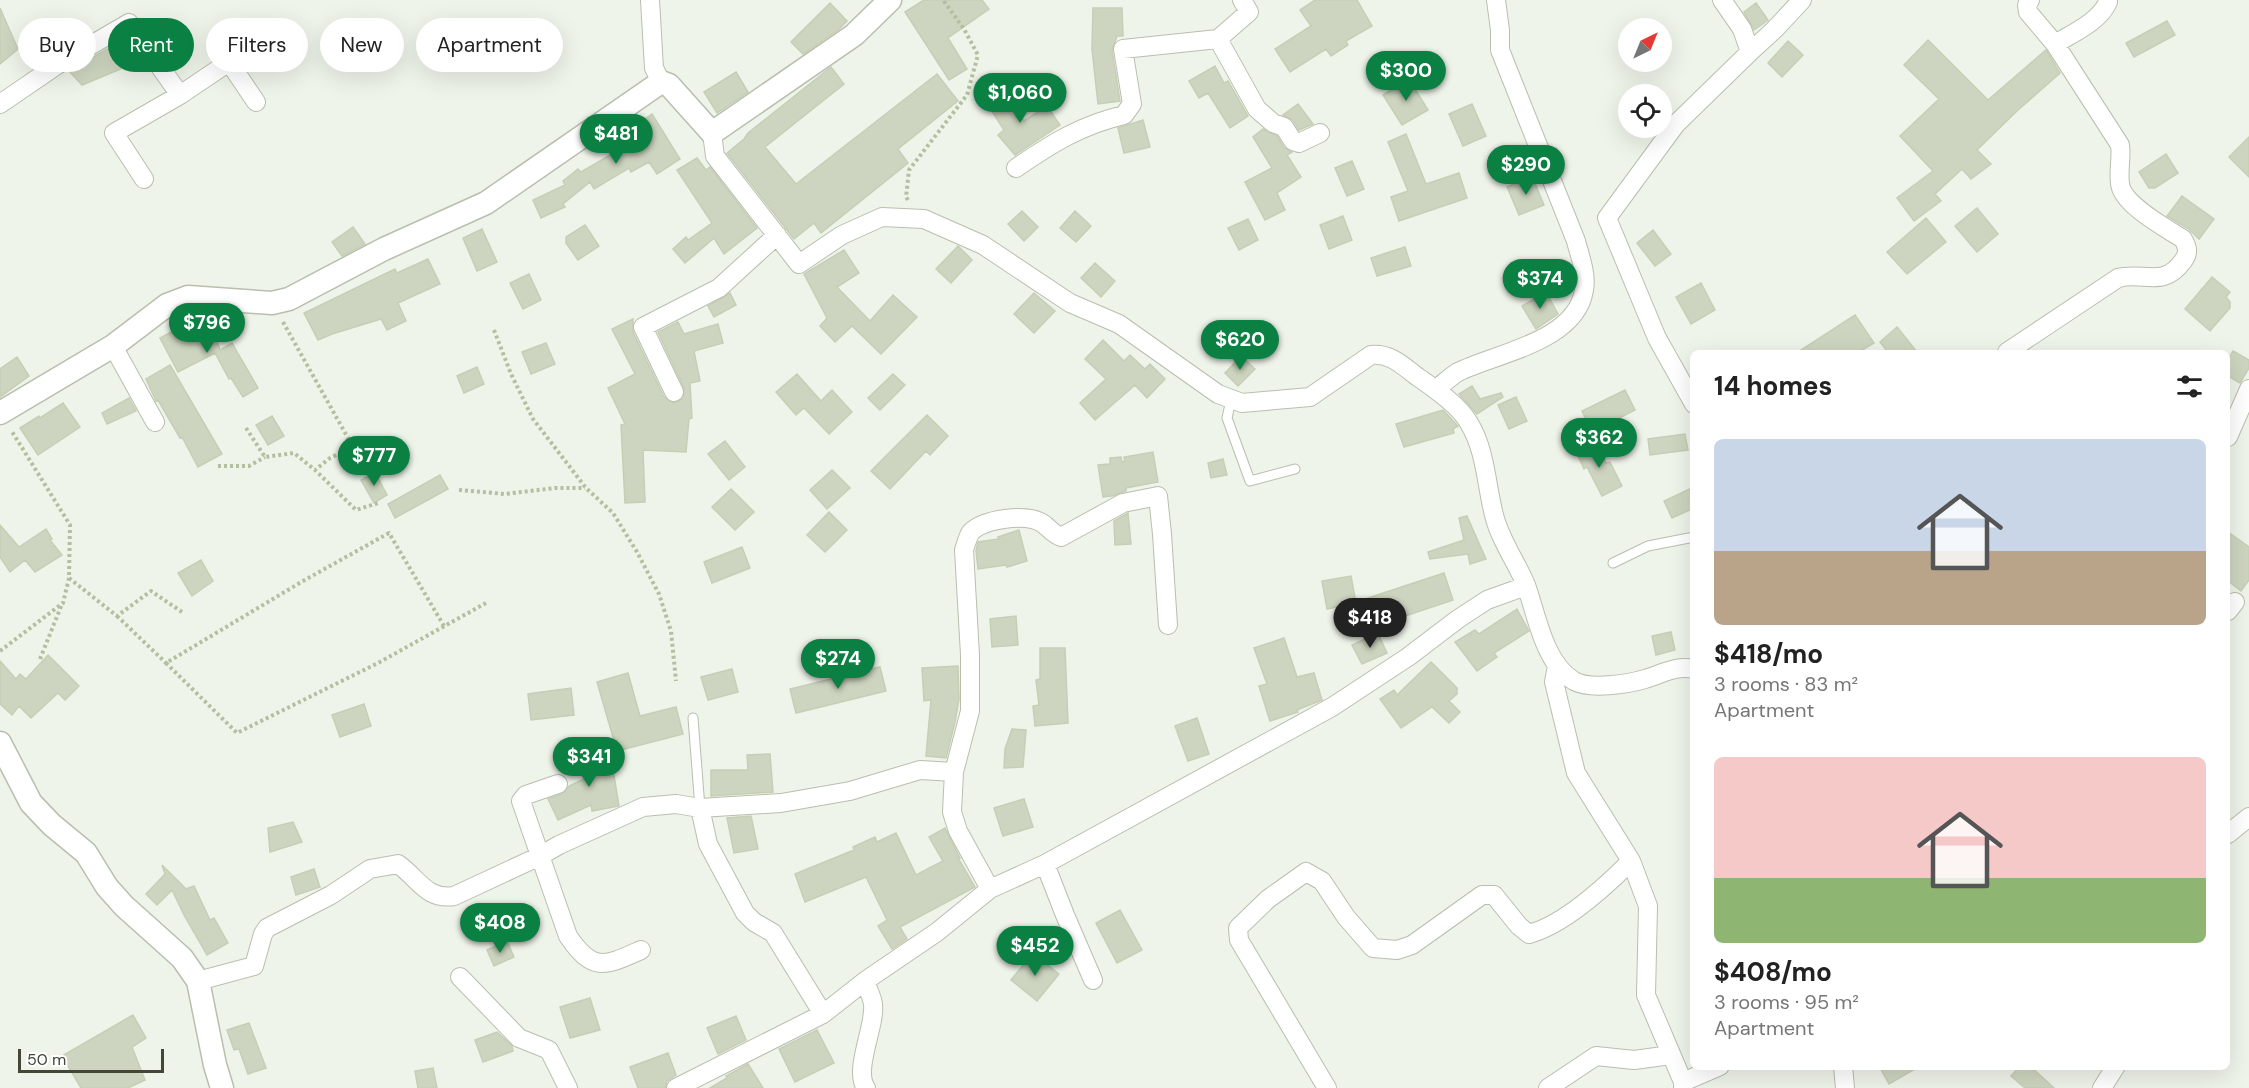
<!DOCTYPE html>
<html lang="en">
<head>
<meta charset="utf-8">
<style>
	:root { --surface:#fff; --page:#f2f2f2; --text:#222; --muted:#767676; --accent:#0b8043 }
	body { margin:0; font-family:"DM Sans",sans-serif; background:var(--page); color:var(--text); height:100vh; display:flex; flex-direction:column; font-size:22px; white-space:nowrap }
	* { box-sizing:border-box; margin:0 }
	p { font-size:20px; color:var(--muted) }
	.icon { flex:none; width:33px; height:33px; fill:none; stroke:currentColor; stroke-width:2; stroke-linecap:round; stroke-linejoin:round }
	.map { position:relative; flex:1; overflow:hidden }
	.panel { position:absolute; left:1690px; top:350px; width:540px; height:720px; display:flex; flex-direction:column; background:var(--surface); border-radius:9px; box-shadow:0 6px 24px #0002 }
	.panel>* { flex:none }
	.guide { position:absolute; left:18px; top:18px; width:570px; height:54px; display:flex; gap:12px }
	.needle { width:39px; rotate:43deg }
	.fabs { position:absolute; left:1618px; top:18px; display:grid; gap:12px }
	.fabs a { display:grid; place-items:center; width:54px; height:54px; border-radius:50%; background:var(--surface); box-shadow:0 6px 24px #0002; font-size:30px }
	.scale { position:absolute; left:18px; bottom:15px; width:146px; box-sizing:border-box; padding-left:6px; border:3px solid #424738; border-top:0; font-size:16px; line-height:21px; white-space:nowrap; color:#424738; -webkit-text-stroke:4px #fff; paint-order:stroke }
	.price { position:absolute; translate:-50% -51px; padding:0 14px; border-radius:21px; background:var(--accent); color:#fff; font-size:20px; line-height:39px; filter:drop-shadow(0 2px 3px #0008) }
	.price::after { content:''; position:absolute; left:50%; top:36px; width:18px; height:14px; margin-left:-9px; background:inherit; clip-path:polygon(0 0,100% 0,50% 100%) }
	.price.on { background:#222; color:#fff }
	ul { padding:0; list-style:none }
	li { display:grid; align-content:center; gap:12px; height:318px; padding:0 24px }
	li span { display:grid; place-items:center; height:186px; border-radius:9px; color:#555 }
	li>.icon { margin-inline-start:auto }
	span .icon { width:108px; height:108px; fill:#fffc; stroke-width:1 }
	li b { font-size:26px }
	h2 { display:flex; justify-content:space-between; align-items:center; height:72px; padding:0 24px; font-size:26px }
	.tag { padding:0 21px; border-radius:27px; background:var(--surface); box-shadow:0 6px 24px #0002; font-size:21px; line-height:54px }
	.tag.on { background:var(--accent); color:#fff }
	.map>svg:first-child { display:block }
	.building { fill:#cdd5c0; stroke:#c5cfb4; stroke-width:1.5 }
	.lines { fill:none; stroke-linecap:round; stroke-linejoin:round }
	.service-casing { stroke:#b8bfad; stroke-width:11 }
	.minor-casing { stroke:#b8bfad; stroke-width:20 }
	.tertiary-casing { stroke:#b8bfad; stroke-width:25 }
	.path { stroke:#b3c09f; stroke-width:4; stroke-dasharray:3 3; stroke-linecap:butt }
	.service { stroke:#fff; stroke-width:9 }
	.minor { stroke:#fff; stroke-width:18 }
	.tertiary { stroke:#fff; stroke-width:22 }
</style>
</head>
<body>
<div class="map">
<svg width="2249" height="1088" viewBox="0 0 2249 1088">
	<rect width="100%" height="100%" fill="#eff4ea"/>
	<path class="building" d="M924,0H982L989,9L948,38L967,69L949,80L905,12Z
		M1315,0H1357L1372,26L1346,41L1348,45L1331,56L1326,49L1290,72L1275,49L1311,26L1300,10Z
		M830,3L847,21L839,29L803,54L791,42Z
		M1756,3L1768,20L1754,30L1744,12Z
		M0,8L18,49L0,64Z
		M1093,8H1122L1123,36H1117L1112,50L1120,101L1098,104L1092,49Z
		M2167,21L2175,35L2134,57L2126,43Z
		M1928,40L1988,100L2046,50L2060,73L2017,111L1977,150L1991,164L1971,179L1962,169L1935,194L1941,201L1914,221L1897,198L1933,171L1900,136L1939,99L1904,65Z
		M1788,41L1803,55L1782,77L1768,63Z
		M116,44L128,66L82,85L69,71Z
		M1215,66L1224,83L1228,81L1248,116L1230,128L1208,93L1199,98L1189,81Z
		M831,67L844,84L765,147L796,184L937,74L958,101L898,149L908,163L821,233L814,223L794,239L727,153L744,139L748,133Z
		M736,72L748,92L717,113L704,92Z
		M1409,79L1428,110L1402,125L1383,95Z
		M999,90L1018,119L1021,117L1024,121L1047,106L1060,125L1015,155L998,135L1004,130L984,99Z
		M1298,104L1313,124L1299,130L1293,120L1283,115Z
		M1472,104L1486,136L1463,146L1449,114Z
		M652,114L680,159L657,174L649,162L631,172L629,168L594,189L590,182L563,204L565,207L541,218L533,200L565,185L563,181L578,169L581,172L619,150L616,144L637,140L631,129Z
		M1143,120L1150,147L1124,153L1118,128Z
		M1263,129L1277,136L1284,148L1292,152L1287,155L1301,177L1277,193L1285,210L1265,220L1245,182L1272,168L1253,137Z
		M1406,134L1426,184L1459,173L1467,198L1399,221L1391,197L1408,191L1388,142Z
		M2249,137V177L2229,157Z
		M2166,154L2178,173L2155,188H2149L2139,172Z
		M697,158L706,170L710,167L757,228L724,254L714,238L685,263L673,249L686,237L688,240L712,223L677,170Z
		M1352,161L1364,189L1347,196L1335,168Z
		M1532,176L1544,205L1519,215L1507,187Z
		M2182,196L2214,219L2199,239L2189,229L2167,216Z
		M1977,208L1998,234L1977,252L1955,226Z
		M1022,211L1038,227L1024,241L1008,224Z
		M1075,211L1091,226L1076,242L1060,228Z
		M1343,216L1352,240L1329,249L1320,225Z
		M1926,218L1946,242L1907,274L1887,252Z
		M1248,219L1258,240L1239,250L1228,228Z
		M585,225L599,246L578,260L566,243V237Z
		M353,227L365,244L342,256L332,242Z
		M482,229L497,262L477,271L463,238Z
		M1653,230L1671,254L1655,266L1637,243Z
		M958,246L972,260L951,283L936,269Z
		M1405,247L1411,266L1377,276L1371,258Z
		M844,250L859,273L837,287L870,321L893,295L917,317L881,354L852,326L835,342L820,326L827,318L804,274Z
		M428,259L440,284L398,303L406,321L387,330L381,319L332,334L318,340L304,313L395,269L397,273Z
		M1095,263L1115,281L1101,297L1081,278Z
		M529,274L541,300L523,309L510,283Z
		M2212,277L2230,292L2226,297L2230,302V308L2210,331L2185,309Z
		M1701,283L1715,310L1691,324L1676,297Z
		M1546,292L1558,314L1536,329L1522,306Z
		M730,293L736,305L714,317L708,306Z
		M1034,293L1055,311L1034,333L1014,314Z
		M1855,315L1874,343L1859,352H1798Z
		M633,319V332L664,397L673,403L683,399L684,388L658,332L678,322L684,334L718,324L723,343L694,351L700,381L690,383L692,418L689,419L686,452L643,450L645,502L625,503L621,425L625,424L608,388L635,374L612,329Z
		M210,320L220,350L232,343L258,388L243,397L231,378L229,379L215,353L178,372L160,338L177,329L178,330Z
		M1897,327L1917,352H1888L1880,342Z
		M1103,340L1124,361L1130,355L1145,369L1150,364L1165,379L1147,398L1135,385L1095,420L1080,403L1106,379L1085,359Z
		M546,343L555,364L531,374L522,352Z
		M2233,351L2249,360V368L2240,383L2228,376V360Z
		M1241,356L1255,369L1238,386L1225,373Z
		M17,357L29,376L0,397V369Z
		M170,365L222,454L198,467L182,437L180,438L158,400L156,401L146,379Z
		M477,367L484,384L464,393L457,376Z
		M797,374L821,401L832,390L852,412L829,434L804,408L796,415L776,392Z
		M893,374L905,385L880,410L868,398Z
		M1472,386L1480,399L1501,393L1503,397L1477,414L1459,394Z
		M1625,390L1635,410L1592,432L1582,411Z
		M1516,397L1527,421L1509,429L1498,405Z
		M129,398L136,411L107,424L102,413Z
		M63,403L80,427L38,455L20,428L39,416L40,418Z
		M1443,410L1458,426L1453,429L1454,433L1404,447L1396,424Z
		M927,415L948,436L930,455L926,451L890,489L871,471Z
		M272,416L284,436L268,445L256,425Z
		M1685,434L1688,450L1650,455L1648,439Z
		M725,441L745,467L729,480L708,454Z
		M1598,446L1606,463L1610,462L1622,486L1602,496L1587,467L1584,469L1575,449Z
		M1153,452L1158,482L1126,488V491L1112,496L1103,497L1098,465L1110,464V458L1121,457L1122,462L1125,461L1124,457Z
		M1223,459L1227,475L1211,478L1208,463Z
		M832,470L850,488L827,509L810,490Z
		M375,472L387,495L374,503L361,480Z
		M440,475L448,489L395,518L388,504Z
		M1694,487V508L1672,518L1664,501Z
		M731,489L754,512L735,530L712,507Z
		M829,512L847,530L825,552L807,535Z
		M1128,513L1131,544L1115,545L1114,521Z
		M1467,516L1486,559L1470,564L1468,554L1430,559L1428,552L1464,540L1459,518Z
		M0,525L19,547L46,529L52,539L50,540L62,555L35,572L25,560L10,572L0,557Z
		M1019,530L1027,561L1007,567L1006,565L978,569L976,551L978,542L999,539L998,537Z
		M2228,532L2249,547V580L2241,591L2228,581Z
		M742,547L750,568L712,583L704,562Z
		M201,560L213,581L192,596L178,573Z
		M1444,573L1453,600L1372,627L1362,600Z
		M1351,576L1356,603L1327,609L1322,581Z
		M1517,609L1529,631L1494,653L1497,657L1477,671L1455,642L1475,630L1479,634Z
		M1016,616L1018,645L992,647L990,619Z
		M1671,632L1675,650L1656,655L1652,636Z
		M1378,633L1387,653L1362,664L1352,645Z
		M1284,638L1297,677L1314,673L1322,700L1297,710L1298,712L1270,721L1259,686L1267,684L1254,648Z
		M1040,648H1065L1068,723L1035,726L1033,706L1039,705L1036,680L1040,679Z
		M48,655L79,686L65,700L58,693L31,718L19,706L12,715L0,704V661L16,679L20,674L26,679Z
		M1431,662L1457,688V694L1449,701L1460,712L1449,723L1432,707L1401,728L1380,699L1394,690L1397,695Z
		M958,666L959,699L955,722L946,758L926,756L931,700L924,701L922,668Z
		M880,667L886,691L796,713L790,689Z
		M732,669L738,692L708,700L701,677Z
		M628,673L640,716L676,707L683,734L617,751L597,682Z
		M571,688L574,715L531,720L528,694Z
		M364,704L371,726L340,737L332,715Z
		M1197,718L1209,754L1188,761L1175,726Z
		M1012,729L1026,730L1023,767L1004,768L1005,749Z
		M610,751L619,806L592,811L591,805L558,820L548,799L562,794L569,786L586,778L583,755Z
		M770,754L773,792L711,796V770H748L747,755Z
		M1024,799L1033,827L1003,836L994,808Z
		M751,816L758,849L734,853L727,818Z
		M293,822L302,842L270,852L268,828Z
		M945,828L960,858H958L975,887L900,927L907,939L892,949L878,926L887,920L866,877L805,902L795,874L854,850L853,847L875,837L877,842L896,833L916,875L943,861L929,837Z
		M162,865L186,889L194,886L210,920L214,918L228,943L207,955L184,915L172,890L157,905L146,894L165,874Z
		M314,869L320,887L296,895L291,877Z
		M1120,910L1142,950L1117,963L1096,923Z
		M507,941L514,957L494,966L487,950Z
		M1033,953L1059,974L1037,1001L1011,980Z
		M590,998L600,1030L570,1038L560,1007Z
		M133,1015L146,1038L132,1047L145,1080L128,1088H81L62,1056Z
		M736,1016L746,1040L718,1054L707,1028Z
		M249,1023L266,1068L248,1074L239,1049L234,1050L227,1030Z
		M817,1030L834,1063L795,1082L779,1049Z
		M497,1032L512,1046L513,1051L483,1062L475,1040Z
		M668,1053L676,1075L667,1081L665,1088H638L630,1067Z
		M748,1064L763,1088H710L727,1078L726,1076Z
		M1879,1066H1920L1889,1084Z
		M2020,1066H2030L2054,1088H2025L2011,1076Z
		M433,1068L437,1088H418L415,1071Z"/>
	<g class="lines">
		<defs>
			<path id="service" d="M1231,400L1227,418L1250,481L1295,469
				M1613,563L1648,546L1694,537
				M693,718L700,808"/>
			<path id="minor" d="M650,0L654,68L661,82
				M1218,39L1257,109L1273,123L1284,127L1293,141L1299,143L1320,133
				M2055,44C2073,33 2099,22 2108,2
				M1750,52L1775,29L1802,0
				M180,95L229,62L256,102
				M0,104L57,65L129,23L180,95L114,133L144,179
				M712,133L715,156L799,264L842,235L882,217L924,219L983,245L1070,303L1119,324L1218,394L1242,403L1310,397L1371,355C1389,353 1401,364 1415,375C1432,387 1459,405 1469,423C1486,451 1486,484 1494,515C1500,540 1516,561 1526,585C1537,616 1544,663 1574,681C1590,690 1628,684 1645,679C1662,674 1676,665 1694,669
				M1016,168C1051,144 1081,125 1124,115L1132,104L1123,49L1218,39L1249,12L1242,0
				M113,346L155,422
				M2007,352L2118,278C2143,271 2163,289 2183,261C2189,253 2188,248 2183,239C2166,228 2121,204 2120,183C2118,170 2122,158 2120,145L2055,44L2028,12L2027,5L2030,0
				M1436,389C1443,384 1450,377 1458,372C1496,353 1576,342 1584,290C1587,274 1580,257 1576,241L1500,50V30L1496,0
				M674,392L643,327L719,288L777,235
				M1694,404L1657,338L1607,218L1676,124L1750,52L1742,29L1722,0
				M2228,437L2249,389
				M2228,611L2235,602
				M1557,666L1554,682L1576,773L1631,861L1648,906L1646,995L1683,1082V1088
				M558,784L526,795L521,801L568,936C593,973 605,966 641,950
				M700,808L781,803L850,791L920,770L954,772
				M2228,834L2249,817
				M1045,864L1065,915L1093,980
				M990,889L958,831L952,812L954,772L970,711V655L964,550C966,544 968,536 971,532C984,519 1026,513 1042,523C1050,528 1051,533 1061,537L1123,503L1158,496L1162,534L1168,625
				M460,977L519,1038L549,1050L568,1088
				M198,981L254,966L263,934L267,928L331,895L370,869L398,864C419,879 426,900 454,896L540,856L559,845L643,807L676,804L700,808L708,844L745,913L754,922L773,933L823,1014
				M865,981L937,932L990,889L1045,864L1332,707L1408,657L1458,619L1487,600L1526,586
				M1843,1066L1845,1088
				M1683,1082L1720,1066
				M676,1088L823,1014L865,981C867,988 872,996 873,1004C876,1025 853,1070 866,1088
				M1327,1088L1239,940L1238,928L1268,899L1306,872L1322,881L1346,917L1373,948L1397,950L1412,945L1482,895H1494L1519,926L1529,934C1563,925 1606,886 1631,861
				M1548,1088L1596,1056L1634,1060L1671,1055
				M2102,1088L2116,1066"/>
			<path id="tertiary" d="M0,413L113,346L167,305L188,297L272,303L289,299L384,249L486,203L661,82L669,85L712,133L854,35L890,0
				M0,743L31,803L52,825L86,853L107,887L124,906L182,958L198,981L215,1065L222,1088"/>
		</defs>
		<use href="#service" class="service-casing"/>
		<use href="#minor" class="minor-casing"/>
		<use href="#tertiary" class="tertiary-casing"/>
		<path class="path" d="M908,200L906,197L909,170L967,95L978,55L964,29L943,0
			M283,322L353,447L330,458L315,470
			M494,330L511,374L533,419L586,488L613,513L637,552L659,594L671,631L676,681
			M246,428L265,457L294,453L315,470L356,510L378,503
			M218,466H249L265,457
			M459,490L505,494L555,488H585
			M69,578L117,616L151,591L182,612
			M117,616L166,663
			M444,626L389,533L303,581L166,663L237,733L378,663L486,603
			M0,651L63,603L69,578L70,525L11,430
			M40,659L62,604"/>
		<use href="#service" class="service"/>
		<use href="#minor" class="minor"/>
		<use href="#tertiary" class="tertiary"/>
	</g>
</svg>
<div class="fabs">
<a><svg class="needle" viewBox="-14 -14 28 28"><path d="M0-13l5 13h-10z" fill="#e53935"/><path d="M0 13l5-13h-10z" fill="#767676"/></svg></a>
<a><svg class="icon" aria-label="locate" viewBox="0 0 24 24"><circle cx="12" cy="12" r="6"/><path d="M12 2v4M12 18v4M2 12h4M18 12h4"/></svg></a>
</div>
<div class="scale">50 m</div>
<b class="price" style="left:1406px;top:102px">$300</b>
<b class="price" style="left:1020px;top:124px">$1,060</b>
<b class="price" style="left:616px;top:165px">$481</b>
<b class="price" style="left:1526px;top:196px">$290</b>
<b class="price" style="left:1540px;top:310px">$374</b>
<b class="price" style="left:207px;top:354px">$796</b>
<b class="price" style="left:1240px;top:371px">$620</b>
<b class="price" style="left:1599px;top:469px">$362</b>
<b class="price" style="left:374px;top:487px">$777</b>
<b class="price on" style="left:1370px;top:649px">$418</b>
<b class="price" style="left:838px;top:690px">$274</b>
<b class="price" style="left:589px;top:788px">$341</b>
<b class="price" style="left:500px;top:954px">$408</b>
<b class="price" style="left:1035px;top:977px">$452</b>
<div class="guide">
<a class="tag">Buy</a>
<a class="tag on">Rent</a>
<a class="tag">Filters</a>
<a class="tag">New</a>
<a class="tag">Apartment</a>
</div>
<section class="panel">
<h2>14 homes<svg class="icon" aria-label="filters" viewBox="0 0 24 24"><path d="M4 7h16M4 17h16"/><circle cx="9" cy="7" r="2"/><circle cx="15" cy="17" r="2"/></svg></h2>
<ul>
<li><span style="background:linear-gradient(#c9d6e8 60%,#b9a48a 0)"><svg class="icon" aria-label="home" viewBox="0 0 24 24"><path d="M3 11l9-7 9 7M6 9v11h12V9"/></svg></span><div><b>$418/mo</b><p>3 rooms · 83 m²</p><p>Apartment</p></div></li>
<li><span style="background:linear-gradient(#f6c9c9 65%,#8fb573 0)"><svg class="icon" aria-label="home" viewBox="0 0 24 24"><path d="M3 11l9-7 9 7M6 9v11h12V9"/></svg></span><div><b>$408/mo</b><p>3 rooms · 95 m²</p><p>Apartment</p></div></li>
</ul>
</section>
</div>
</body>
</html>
